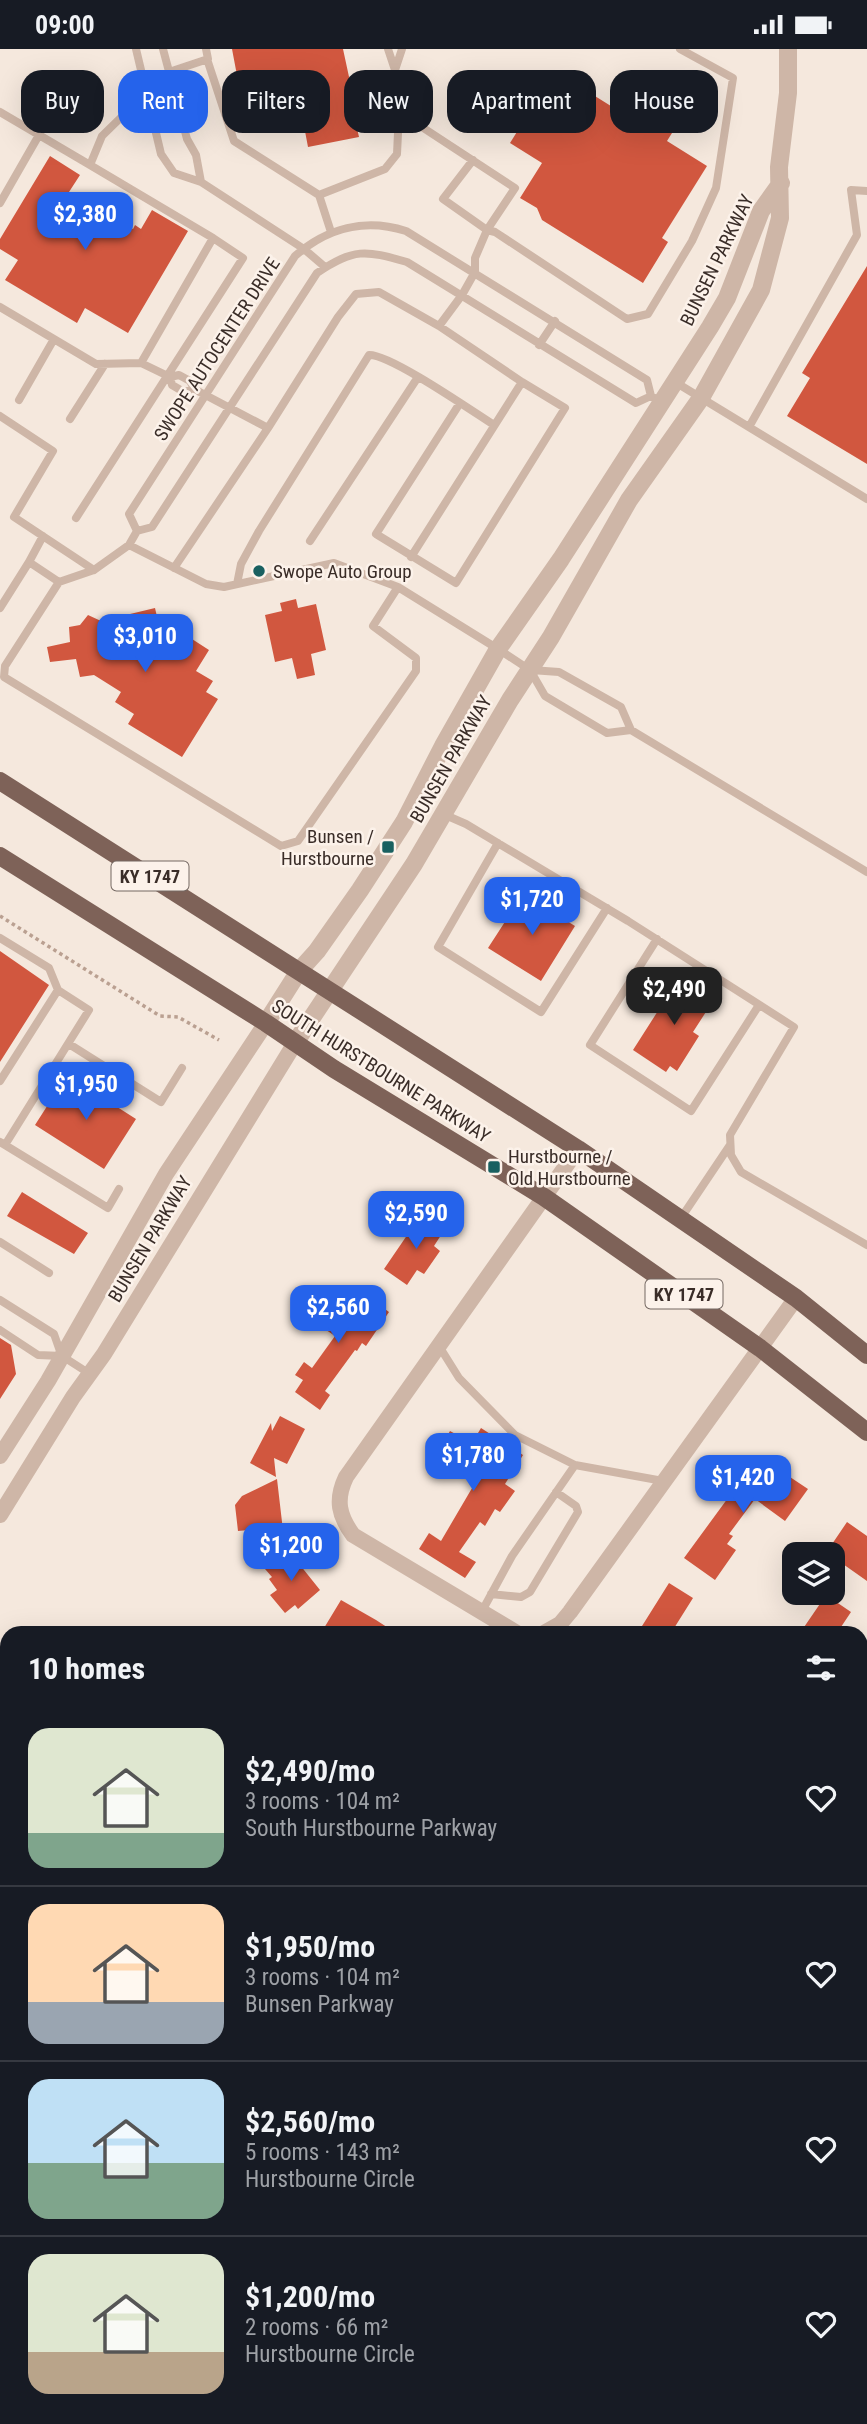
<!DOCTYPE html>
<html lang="en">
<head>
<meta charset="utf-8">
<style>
	:root { --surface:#171b24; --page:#20242c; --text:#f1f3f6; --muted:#9ea1a6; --line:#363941; --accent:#2563eb }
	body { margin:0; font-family:"Roboto Condensed",sans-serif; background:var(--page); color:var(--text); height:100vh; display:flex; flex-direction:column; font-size:26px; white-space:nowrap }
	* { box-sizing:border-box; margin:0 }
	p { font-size:23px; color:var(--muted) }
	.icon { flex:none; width:38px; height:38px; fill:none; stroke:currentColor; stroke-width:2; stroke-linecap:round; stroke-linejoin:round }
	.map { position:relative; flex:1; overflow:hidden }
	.side { position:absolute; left:0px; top:1577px; width:868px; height:800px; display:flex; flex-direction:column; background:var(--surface); border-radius:21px 21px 0 0; box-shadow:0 7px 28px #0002 }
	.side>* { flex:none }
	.hud { position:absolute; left:21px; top:21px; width:826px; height:63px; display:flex; gap:14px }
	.controls { position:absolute; left:782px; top:1493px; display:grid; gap:14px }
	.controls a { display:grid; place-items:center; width:63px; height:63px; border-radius:14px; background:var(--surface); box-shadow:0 7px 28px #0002; font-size:35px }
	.price { position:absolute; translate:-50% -60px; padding:0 16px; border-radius:14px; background:var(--accent); color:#fff; font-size:23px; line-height:46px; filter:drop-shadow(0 2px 4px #0008) }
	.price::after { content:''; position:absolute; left:50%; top:42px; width:21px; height:16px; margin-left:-10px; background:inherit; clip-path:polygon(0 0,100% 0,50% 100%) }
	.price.on { background:#222; color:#fff }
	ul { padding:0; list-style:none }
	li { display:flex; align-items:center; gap:21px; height:175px; padding:0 28px }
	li+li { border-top:2px solid var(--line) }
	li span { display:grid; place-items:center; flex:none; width:196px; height:140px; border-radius:21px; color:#555 }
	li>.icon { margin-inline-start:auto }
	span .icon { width:84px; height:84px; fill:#fffc; stroke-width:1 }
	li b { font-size:30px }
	h2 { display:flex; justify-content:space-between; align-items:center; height:84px; padding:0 28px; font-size:30px }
	.pill { padding:0 24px; border-radius:21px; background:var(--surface); box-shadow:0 7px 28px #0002; font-size:24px; line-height:63px }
	.pill.on { background:var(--accent); color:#fff }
	.status { display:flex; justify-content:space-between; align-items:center; height:49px; padding:0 35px; background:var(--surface); direction:ltr }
	.status svg { height:19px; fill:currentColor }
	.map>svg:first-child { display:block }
	.building { fill:#d1573f }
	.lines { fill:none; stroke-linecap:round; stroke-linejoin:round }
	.path { stroke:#baa091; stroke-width:3.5; stroke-dasharray:3.5 3.5; stroke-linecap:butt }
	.service { stroke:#ceb6a7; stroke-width:8 }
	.minor { stroke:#ceb6a7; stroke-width:16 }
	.tertiary { stroke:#ceb6a7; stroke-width:18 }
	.primary { stroke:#7e6258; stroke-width:18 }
	.poi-dot { fill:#196060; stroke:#fcf2ea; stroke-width:2.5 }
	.labels { text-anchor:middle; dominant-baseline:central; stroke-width:5; stroke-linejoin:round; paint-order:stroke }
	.shield { fill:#fcf2ea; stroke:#746862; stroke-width:2 }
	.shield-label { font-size:18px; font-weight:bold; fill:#3a2d28 }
	.street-label { font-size:19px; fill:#3a2d28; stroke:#fcf2ea }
	.poi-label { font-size:19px; fill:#3a2d28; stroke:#fcf2ea; text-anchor:start }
</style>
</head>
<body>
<div class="status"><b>09:00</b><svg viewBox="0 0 49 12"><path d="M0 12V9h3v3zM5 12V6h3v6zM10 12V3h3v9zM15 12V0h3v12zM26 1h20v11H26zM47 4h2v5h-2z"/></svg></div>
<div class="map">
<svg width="867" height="2375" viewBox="0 0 867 2375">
	<rect width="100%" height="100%" fill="#f5e8dd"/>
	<path class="building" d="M232,0H343L357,65L354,66L359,88L308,98L304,77L267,84L257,33L239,37Z
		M555,22L638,74L648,58L677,76L667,92L707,117L662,189L668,193L643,234L542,171L537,159L520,149L542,114L510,94Z
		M50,107L80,126L69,143L133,180L135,176L141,180L152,161L188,182L128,284L85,259L77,274L5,231L18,211L0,200V190Z
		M867,217V415L787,367L810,329L802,324Z
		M296,550L298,559L316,555L326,601L311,605L315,626L297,630L292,609L275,613L265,566L282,562L280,554Z
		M155,559L165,602L178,581L209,601L196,622L213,632L206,643L218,650L182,708L128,675L134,665L115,653L121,643L94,626L80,628L76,610L50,613L47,598L70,593L69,578L80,576L88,566L101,572Z
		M523,845L575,877L541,932L488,899Z
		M0,902L49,936L0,1013Z
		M679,929L713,952L693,983L699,987L677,1022L670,1017L666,1023L633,1001Z
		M67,1026L136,1070L104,1120L35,1076Z
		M22,1143L88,1184L74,1205L7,1167Z
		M426,1166L445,1180L434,1197L440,1202L424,1225L417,1221L407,1236L384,1220L412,1179L415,1181Z
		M361,1243L389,1263L366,1297L362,1294L357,1302L355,1301L325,1342L330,1346L320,1361L295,1343L303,1331L295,1326L304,1313L312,1319L335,1287L304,1266L312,1254L340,1273Z
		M0,1289L11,1296L16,1325L0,1350Z
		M280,1367L305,1380L287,1415L274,1409L276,1428L250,1414L271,1374L272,1382Z
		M481,1379L523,1406L505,1435L515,1442L500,1463L495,1460L485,1477L480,1473L459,1503L476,1513L465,1529L419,1500L429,1484L441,1492L475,1434L434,1410L450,1382L472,1394Z
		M754,1409L787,1433L790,1428L808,1440L785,1472L755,1450L729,1485L733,1487L727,1495L736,1501L715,1531L684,1509L736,1438L735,1436Z
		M277,1430L284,1490L250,1494L249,1481L238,1482L235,1456L242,1447Z
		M847,1473L867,1487V1532L833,1508V1505L826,1504Z
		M288,1501L320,1541L298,1560L295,1556L285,1564L270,1546L277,1541L269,1530L272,1528L265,1520Z
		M669,1534L693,1549L671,1584H653L642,1577Z
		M826,1546L851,1563L837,1584H800Z
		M341,1551L376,1571L396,1584H321Z"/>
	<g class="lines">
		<path class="path" d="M0,867L160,967L178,968L219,991"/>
		<path class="service" d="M136,0L161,105L174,124L201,133L196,106L187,90L163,0
			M388,0L395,21
			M207,10L234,92L319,146
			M169,23L208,10L206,0
			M0,63L90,116L102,87L146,44L173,37
			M399,63L515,139L487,181L443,150L473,111
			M90,116L213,189
			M201,133L304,200L325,218
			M0,154L39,86
			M331,183L319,146L385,120L397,105L399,63L395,21L402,0
			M0,258L96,315L141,314L170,328L179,326L190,332L194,340L268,379L338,268L356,245L379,243L439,277L522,333L411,508
			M439,277L462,246L475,223V209L487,181L495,183L627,270L648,265L692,192L716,139L733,29L680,0
			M539,296L555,272
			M170,328L172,336L184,343L194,340
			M675,333L867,450
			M19,351L54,290
			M460,354L376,485L456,534L565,359L522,333
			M0,367L53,402L14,468L94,521
			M70,370L105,315
			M749,378L857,186L851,141L867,142
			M76,469L243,209L213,189L141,314
			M137,482L129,465L295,207C327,179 365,169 406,182L647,331L651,347L661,353
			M43,487L29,513L59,533
			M310,492L418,328
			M129,496L137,482L152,478L317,224C354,199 365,201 407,213L636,354L651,347
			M174,519L268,379
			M237,535L241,515L259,482L369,306C390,305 472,362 494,376
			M398,538L373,577L416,609V622L298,792L281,797L4,628L5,617L59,533L94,521L129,496L206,535L224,538L334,514L398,538L498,600L530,621L545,647L607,684L631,681
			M0,559L29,513
			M531,621L559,623L621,658L631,681L867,823
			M443,765L466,775L628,872L794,978L730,1086L731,1106L741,1123L867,1196
			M498,794L438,898L541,963L607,859
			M0,889L49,919L58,941L0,1032
			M657,890L590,996L691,1062L759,956
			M69,995L161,1053L182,1019
			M0,1093L5,1096L89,961L58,941
			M5,1096L108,1159L119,1140
			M681,1169L730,1096
			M0,1193L49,1224
			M0,1251L54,1285L61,1305
			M0,1281L38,1306L62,1307L90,1325
			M439,1297L459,1329L515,1386L575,1416
			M491,1545L521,1548L530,1543L578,1463L576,1457L556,1443
			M481,1564L512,1507L575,1416L663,1432
			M861,1717L867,1707
			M0,1782L7,1786
			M861,1852L867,1856
			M0,1914L7,1919
			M0,1989L7,1978
			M0,2090L7,2078
			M0,2197L7,2185
			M0,2255L7,2259
			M0,2299L7,2287
			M2,2375L7,2367
			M134,2375L137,2370"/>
		<path class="minor" d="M0,1407L48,1332L166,1125L266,974
			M0,1466L73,1348L104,1305L295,994
			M517,1584L353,1486C339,1467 335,1451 346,1428L578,1100
			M544,1584L560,1575L570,1563L796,1249
			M861,1633L867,1623
			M861,1919L867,1922
			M861,2271L867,2274
			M569,2375L572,2370"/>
		<path class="tertiary" d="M266,974L299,922L317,902L360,841L404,773L443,697L498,600L561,510L710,278L727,249L761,162L781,134
			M295,994L414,815L510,651L551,588L629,451L701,349L761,241L780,169L779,118L788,44V0"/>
		<path class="primary" d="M0,732L578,1100L796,1249L867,1306
			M0,807L266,974L334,1020L544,1148L760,1299L867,1383"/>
	</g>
	<g class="poi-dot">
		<circle cx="259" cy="522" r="7"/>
		<rect x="381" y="791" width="14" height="14" rx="3.5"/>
		<rect x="487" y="1111" width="14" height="14" rx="3.5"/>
	</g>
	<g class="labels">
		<g class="shield">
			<rect x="111.5" y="812.5" width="77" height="29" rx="5"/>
			<rect x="645.5" y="1230.5" width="77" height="29" rx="5"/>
		</g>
		<g class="shield-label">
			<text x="150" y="827">KY 1747</text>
			<text x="684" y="1245">KY 1747</text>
		</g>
		<g class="street-label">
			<text transform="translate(717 211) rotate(-64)">BUNSEN PARKWAY</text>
			<text transform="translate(217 300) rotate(-57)">SWOPE AUTOCENTER DRIVE</text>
			<text transform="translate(451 710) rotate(-60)">BUNSEN PARKWAY</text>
			<text transform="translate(381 1022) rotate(32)">SOUTH HURSTBOURNE PARKWAY</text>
			<text transform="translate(150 1190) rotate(-59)">BUNSEN PARKWAY</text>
		</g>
		<g class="poi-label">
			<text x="273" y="522">Swope Auto Group</text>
			<text x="374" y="787" text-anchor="end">Bunsen /<tspan x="374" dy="22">Hurstbourne</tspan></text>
			<text x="508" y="1107">Hurstbourne /<tspan x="508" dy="22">Old Hurstbourne</tspan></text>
		</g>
	</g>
</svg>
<div class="controls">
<a><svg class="icon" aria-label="layers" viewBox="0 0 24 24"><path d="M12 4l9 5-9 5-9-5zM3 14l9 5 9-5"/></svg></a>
</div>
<b class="price" style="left:85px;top:203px">$2,380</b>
<b class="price" style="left:145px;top:625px">$3,010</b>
<b class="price" style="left:532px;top:888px">$1,720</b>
<b class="price on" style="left:674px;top:978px">$2,490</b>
<b class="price" style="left:86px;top:1073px">$1,950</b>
<b class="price" style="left:416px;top:1202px">$2,590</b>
<b class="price" style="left:338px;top:1296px">$2,560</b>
<b class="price" style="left:473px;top:1444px">$1,780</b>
<b class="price" style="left:743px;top:1466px">$1,420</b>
<b class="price" style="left:291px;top:1534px">$1,200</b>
<div class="hud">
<a class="pill">Buy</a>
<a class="pill on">Rent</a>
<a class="pill">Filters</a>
<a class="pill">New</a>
<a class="pill">Apartment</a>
<a class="pill">House</a>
</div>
<section class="side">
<h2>10 homes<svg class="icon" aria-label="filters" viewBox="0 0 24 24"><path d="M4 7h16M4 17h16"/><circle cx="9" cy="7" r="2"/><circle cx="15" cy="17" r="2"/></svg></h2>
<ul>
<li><span style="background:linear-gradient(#dfe7d0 75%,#7fa58c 0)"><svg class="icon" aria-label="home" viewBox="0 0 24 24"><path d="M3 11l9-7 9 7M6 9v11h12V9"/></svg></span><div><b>$2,490/mo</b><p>3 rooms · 104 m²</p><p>South Hurstbourne Parkway</p></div><svg class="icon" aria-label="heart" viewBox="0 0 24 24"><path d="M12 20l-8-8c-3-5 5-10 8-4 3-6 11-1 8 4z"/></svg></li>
<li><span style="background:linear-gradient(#ffd9b3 70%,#9aa5b1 0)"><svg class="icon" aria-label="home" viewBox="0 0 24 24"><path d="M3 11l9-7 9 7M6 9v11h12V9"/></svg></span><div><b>$1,950/mo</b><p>3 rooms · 104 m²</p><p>Bunsen Parkway</p></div><svg class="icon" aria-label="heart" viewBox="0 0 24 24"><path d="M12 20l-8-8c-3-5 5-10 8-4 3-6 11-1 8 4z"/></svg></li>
<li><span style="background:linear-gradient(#bfe0f5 60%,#7fa58c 0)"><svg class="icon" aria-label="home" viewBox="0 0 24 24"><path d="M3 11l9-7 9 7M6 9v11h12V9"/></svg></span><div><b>$2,560/mo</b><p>5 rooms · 143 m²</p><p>Hurstbourne Circle</p></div><svg class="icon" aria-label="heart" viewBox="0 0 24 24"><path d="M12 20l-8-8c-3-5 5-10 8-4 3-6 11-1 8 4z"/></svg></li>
<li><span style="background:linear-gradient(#dfe7d0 70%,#b9a48a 0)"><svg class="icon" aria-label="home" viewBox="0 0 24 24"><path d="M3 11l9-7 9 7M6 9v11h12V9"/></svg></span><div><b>$1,200/mo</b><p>2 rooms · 66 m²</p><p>Hurstbourne Circle</p></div><svg class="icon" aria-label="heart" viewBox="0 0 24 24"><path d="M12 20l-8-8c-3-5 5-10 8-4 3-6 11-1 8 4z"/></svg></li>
</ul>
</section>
</div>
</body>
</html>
